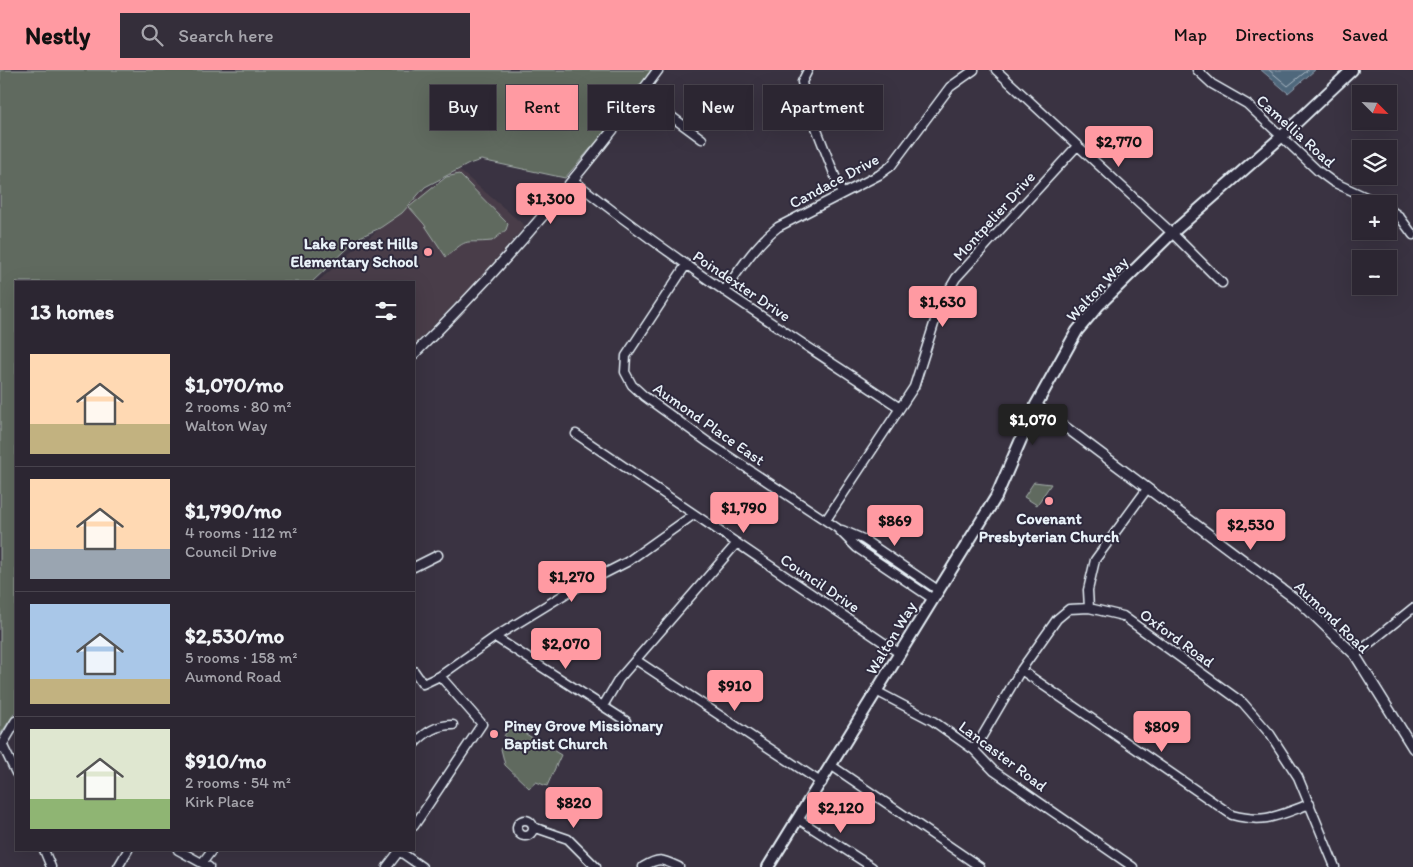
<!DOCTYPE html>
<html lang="en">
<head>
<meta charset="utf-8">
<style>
	:root { --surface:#2c2632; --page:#342e3a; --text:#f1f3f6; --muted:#a6a5ac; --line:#48434d; --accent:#ff9aa2 }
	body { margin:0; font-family:Itim,sans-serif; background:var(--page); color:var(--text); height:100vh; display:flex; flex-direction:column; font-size:19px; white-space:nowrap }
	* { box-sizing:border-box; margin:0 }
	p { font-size:16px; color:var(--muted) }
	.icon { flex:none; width:28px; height:28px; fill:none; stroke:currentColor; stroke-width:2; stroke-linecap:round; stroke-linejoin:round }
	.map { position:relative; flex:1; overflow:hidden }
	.sheet { position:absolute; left:15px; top:211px; width:400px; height:570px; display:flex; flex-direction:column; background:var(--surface); border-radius:0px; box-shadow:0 5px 20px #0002,0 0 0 1px var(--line) }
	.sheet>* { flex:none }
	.guide { position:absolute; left:430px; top:15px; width:475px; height:45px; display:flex; gap:10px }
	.needle { width:32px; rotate:114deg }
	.fabs { position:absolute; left:1352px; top:15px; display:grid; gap:10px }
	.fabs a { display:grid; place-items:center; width:45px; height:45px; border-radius:0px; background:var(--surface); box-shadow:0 5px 20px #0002,0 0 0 1px var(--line); font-size:25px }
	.price { position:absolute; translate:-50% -42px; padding:0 11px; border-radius:5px; background:var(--accent); color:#111; font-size:16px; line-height:32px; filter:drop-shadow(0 1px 2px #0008) }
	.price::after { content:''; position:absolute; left:50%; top:30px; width:15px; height:11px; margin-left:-8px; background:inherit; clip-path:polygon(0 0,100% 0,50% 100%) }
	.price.on { background:#222; color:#fff }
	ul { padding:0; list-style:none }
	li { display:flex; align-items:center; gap:15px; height:125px; padding:0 15px }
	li+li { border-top:1px solid var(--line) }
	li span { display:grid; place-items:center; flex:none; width:140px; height:100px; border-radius:0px; color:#555 }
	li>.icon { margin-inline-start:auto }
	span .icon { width:60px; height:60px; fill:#fffc; stroke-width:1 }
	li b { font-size:21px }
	h2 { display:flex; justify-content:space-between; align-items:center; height:60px; padding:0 15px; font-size:21px }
	.chip { padding:0 18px; border-radius:0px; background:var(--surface); box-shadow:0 5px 20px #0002,0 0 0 1px var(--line); font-size:18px; line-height:45px }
	.chip.on { background:var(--accent); color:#111 }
	header { display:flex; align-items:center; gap:30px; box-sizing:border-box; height:70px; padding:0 25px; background:var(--accent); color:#111 }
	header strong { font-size:24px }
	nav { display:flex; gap:28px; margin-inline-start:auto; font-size:18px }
	.search { width:350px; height:45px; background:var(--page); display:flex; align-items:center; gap:12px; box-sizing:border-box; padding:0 18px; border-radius:0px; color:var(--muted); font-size:19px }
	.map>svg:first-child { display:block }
	.built { fill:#483e48 }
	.green { fill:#606a5e; stroke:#a4aeab }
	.water { fill:#50677b; stroke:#8d9ead }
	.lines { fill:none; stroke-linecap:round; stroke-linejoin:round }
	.shore { stroke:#abbac6; stroke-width:1 }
	.minor-casing { stroke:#e8f1f8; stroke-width:11 }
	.tertiary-casing { stroke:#e8f1f8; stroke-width:12 }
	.secondary-casing { stroke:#e8f1f8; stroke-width:14 }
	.minor { stroke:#2f2a3d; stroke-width:8 }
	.tertiary { stroke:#2f2a3d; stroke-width:9 }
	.secondary { stroke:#2f2a3d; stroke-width:10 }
	.poi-dot { fill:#ff9aa2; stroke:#2f2a3d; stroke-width:2 }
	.labels { text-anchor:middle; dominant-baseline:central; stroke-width:4; stroke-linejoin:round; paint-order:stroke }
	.street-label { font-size:16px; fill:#e8f1f8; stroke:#2f2a3d }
	.poi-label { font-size:16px; font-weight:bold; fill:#e8f1f8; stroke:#2f2a3d; text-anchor:end }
</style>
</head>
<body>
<header>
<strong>Nestly</strong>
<div class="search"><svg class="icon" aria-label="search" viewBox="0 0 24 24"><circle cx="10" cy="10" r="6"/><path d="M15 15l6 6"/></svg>Search here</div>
<nav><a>Map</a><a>Directions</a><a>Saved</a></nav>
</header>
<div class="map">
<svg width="1413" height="797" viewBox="0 0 1413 797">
	<rect width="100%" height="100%" fill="#3a3342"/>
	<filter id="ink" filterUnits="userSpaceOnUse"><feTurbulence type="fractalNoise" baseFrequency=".02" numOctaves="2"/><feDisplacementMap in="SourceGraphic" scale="10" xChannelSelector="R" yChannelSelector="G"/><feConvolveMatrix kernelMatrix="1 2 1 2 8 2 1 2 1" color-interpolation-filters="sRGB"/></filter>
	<g filter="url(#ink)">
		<path class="built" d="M459,100L525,156L480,208L414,275V212H317L426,119Z"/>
		<path class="green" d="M0,0H652L621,43L565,108L481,90L469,94L425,117L402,143L380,158L360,167L312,212H16V641L0,665Z
			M459,104L508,154L506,160L492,171C463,174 470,166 446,187L424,154L409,137L446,107Z
			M1034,412L1051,414L1037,435L1024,427Z
			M511,655L561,685L547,716L536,712L529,718L505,695L501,679L508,669L504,666Z"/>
		<path class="water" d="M1261,0H1315L1288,23Z"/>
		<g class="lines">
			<path class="shore" d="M1269,0L1288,16L1308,0"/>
			<defs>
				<path id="minor" d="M808,0L802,12L806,32L842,124
					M996,0L1172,163L1222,213
					M1197,0L1212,14L1247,34L1318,101L1333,112L1381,134
					M641,24L702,69
					M573,110C677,193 789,264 900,338
					M1389,139L1399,146L1413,165
					M686,195L626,286L625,302L632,315L644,326L709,373L837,458L857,478L933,529
					M724,221C741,198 756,174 778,157L879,105L891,96L950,17L974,0
					M576,364L899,583
					M826,450L914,317L940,235L956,208L1078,75
					M842,460L863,469L938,520
					M414,497L438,485
					M1089,538L1088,520L1095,490L1147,419
					M495,567L626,651
					M1355,585L1413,538
					M636,590L822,713
					M1021,600L1232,745C1266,754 1279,745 1310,734
					M414,601L423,614L440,606L482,654L414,756
					M440,606L495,567L570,521L627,492L693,445
					M876,621L933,651L974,680L994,701L1133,797
					M603,636L619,609L737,473
					M2,674L16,703
					M414,674C426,662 436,655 453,655
					M974,680L1021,600L1057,549L1069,539L1089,538L1123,546L1243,633L1270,664L1298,707L1335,797
					M832,696L980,797
					M798,749L872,797
					M517 758a8 8 0 1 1 16 0a8 8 0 1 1-16 0Z
					M533,757L568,769L596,797
					M44,780L51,797
					M178,780L209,797
					M399,781L422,797
					M202,793L212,780
					M118,797L128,780
					M387,797L400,780
					M643,797C659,787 662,789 679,797"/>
				<path id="tertiary" d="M414,284C503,197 584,101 658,0
					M1036,335L1302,534L1355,585L1413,678
					M0,678L16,651"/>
				<path id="secondary" d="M768,797L996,427L1036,335L1077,261L1098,236L1172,163L1280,68L1352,0"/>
			</defs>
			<use href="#minor" class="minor-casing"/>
			<use href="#tertiary" class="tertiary-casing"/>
			<use href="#secondary" class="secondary-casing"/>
			<use href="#minor" class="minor"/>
			<use href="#tertiary" class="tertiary"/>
			<use href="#secondary" class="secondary"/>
		</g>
	</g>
	<g class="poi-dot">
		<circle cx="428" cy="182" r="5"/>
		<circle cx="1049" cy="431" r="5"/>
		<circle cx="494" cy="664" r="5"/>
	</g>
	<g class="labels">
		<g class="street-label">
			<text transform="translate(1296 61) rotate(42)">Camellia Road</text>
			<text transform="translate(834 111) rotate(-28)">Candace Drive</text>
			<text transform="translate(994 146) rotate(-48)">Montpelier Drive</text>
			<text transform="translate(742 216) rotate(34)">Poindexter Drive</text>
			<text transform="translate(1097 219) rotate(-47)">Walton Way</text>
			<text transform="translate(709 354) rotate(35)">Aumond Place East</text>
			<text transform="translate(820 513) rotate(34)">Council Drive</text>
			<text transform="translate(1332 547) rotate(44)">Aumond Road</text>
			<text transform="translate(891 568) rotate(-59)">Walton Way</text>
			<text transform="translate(1177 568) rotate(36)">Oxford Road</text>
			<text transform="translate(1003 686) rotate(37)">Lancaster Road</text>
		</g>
		<g class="poi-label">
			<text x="418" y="173">Lake Forest Hills<tspan x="418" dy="18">Elementary School</tspan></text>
			<text x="1049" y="448" text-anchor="middle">Covenant<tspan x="1049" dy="18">Presbyterian Church</tspan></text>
			<text x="504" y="655" text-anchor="start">Piney Grove Missionary<tspan x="504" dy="18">Baptist Church</tspan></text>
		</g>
	</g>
</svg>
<div class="fabs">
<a><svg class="needle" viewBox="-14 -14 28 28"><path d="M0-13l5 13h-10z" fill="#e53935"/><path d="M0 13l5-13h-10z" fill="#a6a5ac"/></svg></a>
<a><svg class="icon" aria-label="layers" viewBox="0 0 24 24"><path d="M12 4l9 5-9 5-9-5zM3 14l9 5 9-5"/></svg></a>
<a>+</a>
<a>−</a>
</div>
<b class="price" style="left:1119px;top:98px">$2,770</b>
<b class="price" style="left:551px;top:155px">$1,300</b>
<b class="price" style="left:943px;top:258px">$1,630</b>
<b class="price on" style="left:1033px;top:376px">$1,070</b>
<b class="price" style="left:744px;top:464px">$1,790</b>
<b class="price" style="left:895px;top:477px">$869</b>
<b class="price" style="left:1251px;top:481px">$2,530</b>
<b class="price" style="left:572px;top:533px">$1,270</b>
<b class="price" style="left:566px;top:600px">$2,070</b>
<b class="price" style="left:735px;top:642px">$910</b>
<b class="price" style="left:1162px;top:683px">$809</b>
<b class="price" style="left:574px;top:759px">$820</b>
<b class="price" style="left:841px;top:764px">$2,120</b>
<div class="guide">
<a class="chip">Buy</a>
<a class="chip on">Rent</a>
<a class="chip">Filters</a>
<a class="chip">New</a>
<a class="chip">Apartment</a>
</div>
<section class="sheet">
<h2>13 homes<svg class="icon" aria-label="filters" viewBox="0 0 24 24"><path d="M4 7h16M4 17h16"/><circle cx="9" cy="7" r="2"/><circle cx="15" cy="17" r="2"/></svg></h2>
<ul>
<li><span style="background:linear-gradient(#ffd9b3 70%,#c2b280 0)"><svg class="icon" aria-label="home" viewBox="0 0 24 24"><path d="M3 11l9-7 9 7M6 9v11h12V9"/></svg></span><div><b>$1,070/mo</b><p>2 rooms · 80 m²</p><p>Walton Way</p></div></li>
<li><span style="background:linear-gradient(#ffd9b3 70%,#9aa5b1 0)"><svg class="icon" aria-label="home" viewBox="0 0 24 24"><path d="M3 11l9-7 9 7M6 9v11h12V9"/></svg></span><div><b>$1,790/mo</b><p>4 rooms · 112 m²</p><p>Council Drive</p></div></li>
<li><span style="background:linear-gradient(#a9c7e8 75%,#c2b280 0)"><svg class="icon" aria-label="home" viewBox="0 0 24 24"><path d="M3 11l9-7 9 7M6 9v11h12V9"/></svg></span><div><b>$2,530/mo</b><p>5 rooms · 158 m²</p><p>Aumond Road</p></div></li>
<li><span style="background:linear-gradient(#dfe7d0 70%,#8fb573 0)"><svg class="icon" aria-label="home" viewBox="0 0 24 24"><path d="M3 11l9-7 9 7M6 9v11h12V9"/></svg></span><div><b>$910/mo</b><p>2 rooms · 54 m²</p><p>Kirk Place</p></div></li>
</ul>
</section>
</div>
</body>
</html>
